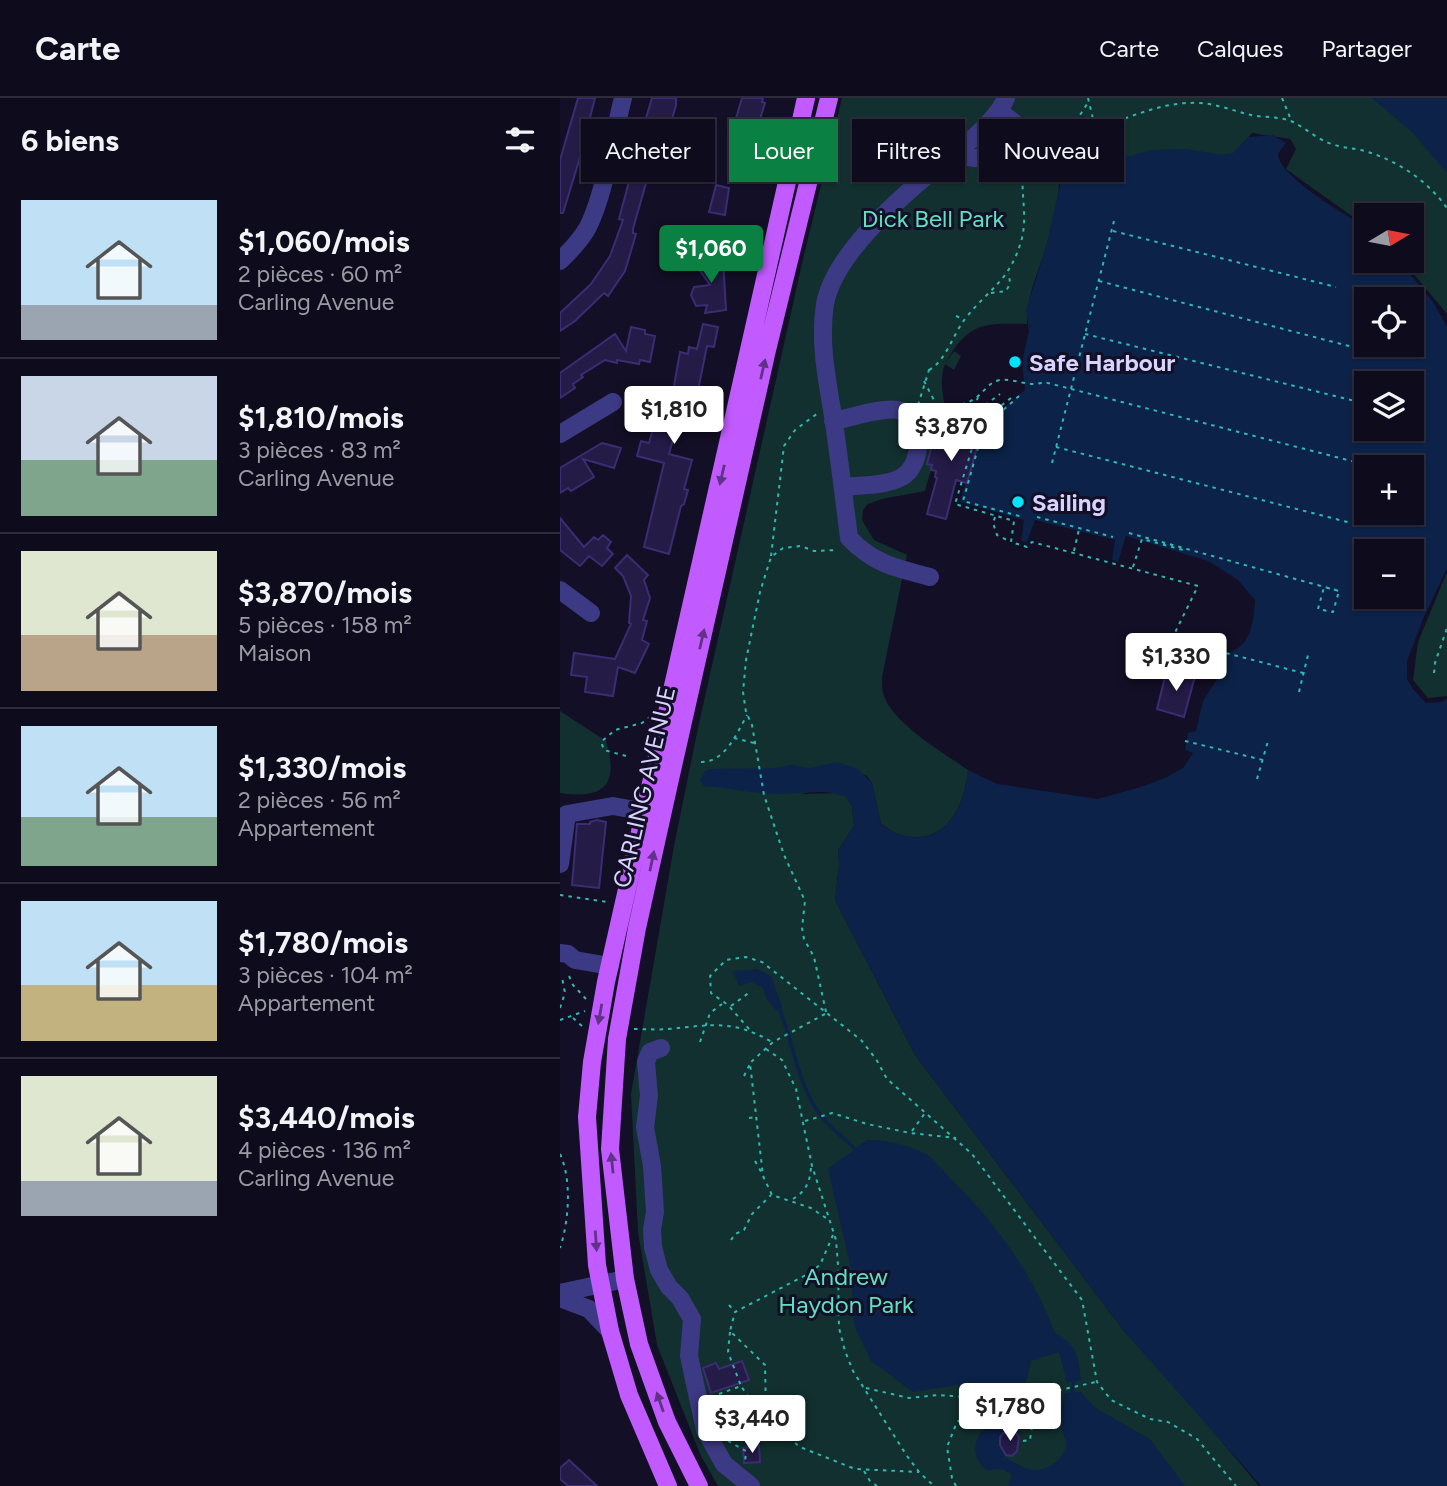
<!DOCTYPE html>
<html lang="fr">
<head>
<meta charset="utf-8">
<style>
	:root { --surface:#0e0b1c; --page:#1c1929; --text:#f1f3f6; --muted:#9b9ba3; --line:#2e2b3b; --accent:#0b8043 }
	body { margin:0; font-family:Figtree,sans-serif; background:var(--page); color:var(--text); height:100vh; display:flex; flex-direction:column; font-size:26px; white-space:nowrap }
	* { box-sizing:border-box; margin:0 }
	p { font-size:23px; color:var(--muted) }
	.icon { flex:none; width:38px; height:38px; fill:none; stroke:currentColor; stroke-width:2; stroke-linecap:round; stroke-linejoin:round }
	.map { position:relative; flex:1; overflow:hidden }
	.drawer { display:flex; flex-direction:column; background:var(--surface); width:560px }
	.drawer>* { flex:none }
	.top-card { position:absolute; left:21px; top:21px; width:665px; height:63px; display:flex; gap:14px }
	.needle { width:46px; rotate:80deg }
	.tools { position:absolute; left:794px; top:105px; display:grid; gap:14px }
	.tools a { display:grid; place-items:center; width:70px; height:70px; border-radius:0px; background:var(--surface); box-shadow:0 2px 5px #0004,0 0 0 2px var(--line); font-size:35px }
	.price { position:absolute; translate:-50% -60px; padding:0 16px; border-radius:7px; background:#fff; color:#222; font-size:23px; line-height:46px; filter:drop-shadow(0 2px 4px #0008) }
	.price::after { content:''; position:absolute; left:50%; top:42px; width:21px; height:16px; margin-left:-10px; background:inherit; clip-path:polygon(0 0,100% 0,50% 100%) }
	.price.selected { background:var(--accent); color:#fff }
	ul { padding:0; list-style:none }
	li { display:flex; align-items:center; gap:21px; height:175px; padding:0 21px }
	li+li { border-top:2px solid var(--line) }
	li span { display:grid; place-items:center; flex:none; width:196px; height:140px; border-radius:0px; color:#555 }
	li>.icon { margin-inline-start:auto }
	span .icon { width:84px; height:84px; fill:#fffc; stroke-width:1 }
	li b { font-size:30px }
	h2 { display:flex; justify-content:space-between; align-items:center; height:84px; padding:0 21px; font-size:30px }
	.tag { padding:0 24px; border-radius:0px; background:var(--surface); box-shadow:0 2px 5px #0004,0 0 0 2px var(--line); font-size:24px; line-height:63px }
	.tag.selected { background:var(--accent); color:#fff }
	header { display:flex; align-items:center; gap:42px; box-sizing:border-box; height:98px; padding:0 35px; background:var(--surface); border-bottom:2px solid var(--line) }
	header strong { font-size:33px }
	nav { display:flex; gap:38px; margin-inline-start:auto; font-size:24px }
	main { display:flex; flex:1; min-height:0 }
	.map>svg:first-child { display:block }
	.green { fill:#12302f }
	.water { fill:#0c2248; fill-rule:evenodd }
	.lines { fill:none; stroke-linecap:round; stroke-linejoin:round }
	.stream { stroke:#0c2248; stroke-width:3.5 }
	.building { fill:#241b47; stroke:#3b2d73; stroke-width:2 }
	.path { stroke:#2fb8b0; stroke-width:2; stroke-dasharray:3.5 5; stroke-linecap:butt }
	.minor { stroke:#3d3a85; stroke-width:18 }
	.major { stroke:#c25bff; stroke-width:18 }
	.oneway { fill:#623188 }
	.poi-dot { fill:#00e5ff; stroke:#130f26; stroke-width:2.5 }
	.labels { text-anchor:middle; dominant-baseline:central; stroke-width:6; stroke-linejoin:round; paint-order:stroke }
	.park-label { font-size:24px; fill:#5fe0c0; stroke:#130f26 }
	.poi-label { font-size:24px; font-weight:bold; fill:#d9d4ff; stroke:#130f26; text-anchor:start }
	.street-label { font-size:24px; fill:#d9d4ff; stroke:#130f26 }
</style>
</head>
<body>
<header>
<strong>Carte</strong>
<nav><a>Carte</a><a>Calques</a><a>Partager</a></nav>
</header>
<main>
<section class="drawer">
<h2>6 biens<svg class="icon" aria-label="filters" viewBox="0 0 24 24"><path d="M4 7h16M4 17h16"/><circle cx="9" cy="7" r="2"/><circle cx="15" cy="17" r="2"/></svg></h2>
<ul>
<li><span style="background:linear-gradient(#bfe0f5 75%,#9aa5b1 0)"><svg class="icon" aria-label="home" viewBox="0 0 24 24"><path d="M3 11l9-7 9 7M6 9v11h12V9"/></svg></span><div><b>$1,060/mois</b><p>2 pièces · 60 m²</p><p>Carling Avenue</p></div></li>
<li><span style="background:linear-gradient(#c9d6e8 60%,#7fa58c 0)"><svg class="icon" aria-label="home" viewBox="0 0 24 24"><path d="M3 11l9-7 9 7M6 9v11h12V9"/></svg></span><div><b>$1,810/mois</b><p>3 pièces · 83 m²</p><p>Carling Avenue</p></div></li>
<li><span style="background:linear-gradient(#dfe7d0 60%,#b9a48a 0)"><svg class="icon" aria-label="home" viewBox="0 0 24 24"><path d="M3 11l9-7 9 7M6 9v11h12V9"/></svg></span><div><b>$3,870/mois</b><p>5 pièces · 158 m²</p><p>Maison</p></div></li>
<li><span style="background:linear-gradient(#bfe0f5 65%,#7fa58c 0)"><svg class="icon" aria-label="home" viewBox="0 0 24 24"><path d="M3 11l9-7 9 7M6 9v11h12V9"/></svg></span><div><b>$1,330/mois</b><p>2 pièces · 56 m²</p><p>Appartement</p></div></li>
<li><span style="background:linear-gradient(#bfe0f5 60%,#c2b280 0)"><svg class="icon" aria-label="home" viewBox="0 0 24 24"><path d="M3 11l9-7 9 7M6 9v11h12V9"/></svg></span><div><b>$1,780/mois</b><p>3 pièces · 104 m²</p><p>Appartement</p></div></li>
<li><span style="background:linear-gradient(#dfe7d0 75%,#9aa5b1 0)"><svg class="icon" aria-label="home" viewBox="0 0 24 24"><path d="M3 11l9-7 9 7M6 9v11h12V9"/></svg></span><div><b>$3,440/mois</b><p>4 pièces · 136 m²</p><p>Carling Avenue</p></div></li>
</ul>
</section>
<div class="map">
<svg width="887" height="1388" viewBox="0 0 887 1388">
	<rect width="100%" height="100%" fill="#130f26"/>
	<path class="green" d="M282,0H829L887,55V216L843,163H852V117H807V129L726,71L736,51L730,41L692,35L675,56L532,66L513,64L500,75C499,101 491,131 484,156C476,179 466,201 467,226C423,225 408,224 385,266L394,253L401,258L394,272L385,266C377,290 387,301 385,322C381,346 371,370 365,393L322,401L308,406L303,412L302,422L314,442L347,457L322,579C322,584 322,591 323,595C331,625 384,655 408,672C405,709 385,749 341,737C334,735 327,730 321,726L312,685L306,677L242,696L278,695L286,698L292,708L294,728L278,752L279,767L275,802L355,957L564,1233L615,1288L699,1388H158L141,1358L97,1247L78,1134L71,996L114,748L138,630L241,170Z
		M887,474V598L868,600L853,582L858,544Z
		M0,613L46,643C59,686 45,702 0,695Z"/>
	<path class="water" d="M812,0H887V75L852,34Z
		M713,37L726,45L718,56C719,79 786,117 807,130V163H839L873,204L887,229V470L863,521L847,563V581L853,591L866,605L882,604L887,600V1388H701L564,1233L355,957L275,802L279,767L278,752L294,728L292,708L286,699C264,689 238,697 215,696C191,695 168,690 144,688L140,683L145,673L150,671L216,670L230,667L250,670L277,664L298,671L312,685L321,727C327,730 334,735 341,737C385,749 405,709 408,672L437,686L538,701L581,689L607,679L623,670L633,655L625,652L628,635L636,633L643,603L657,581L652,573C655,556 662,559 675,552C692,543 694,519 695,502L678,482L648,463L566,438L558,464L552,462L555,442L475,422L467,444L461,443L464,422L400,404L422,327L465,292L462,264L469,233L466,211L485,153L500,87V75L513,64L532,66L547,64L593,52L627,51L662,57L673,55L688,39ZM807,201H852V247H807ZM807,285H852V331H807ZM807,369H852V415H807ZM807,453H852V499H807Z
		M197,871L211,878L222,909L217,913L206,900L203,890L191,884L179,888L173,873Z
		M307,1042C327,1042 346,1046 364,1055C374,1060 383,1073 391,1081C435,1124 473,1176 495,1235C518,1248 518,1257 521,1282L507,1285L499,1254L471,1263L462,1301L451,1297L397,1287L353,1294L311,1263L294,1227L291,1171L268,1071Z
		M521,1294L534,1309L590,1341L625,1388H448L452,1378C444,1368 438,1372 426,1372C399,1347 429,1323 451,1308L457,1311L452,1329L444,1334L438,1342L445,1359C454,1364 465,1372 476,1372C490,1372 507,1359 506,1344C505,1339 502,1334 501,1328C500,1317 502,1306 504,1295Z"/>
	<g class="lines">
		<path class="stream" d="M218,907C232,940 236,978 255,1009C265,1026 282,1038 296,1052
			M512,1296L514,1281
			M454,1310L456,1299"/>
	</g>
	<path class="building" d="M18,0H35L18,66L3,115H0V62Z
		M92,0H116V7L108,35L110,39L108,46L82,62L92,64L73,131V135L76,136L65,173L48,198L44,195L15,223L0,233V215L31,186L50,158L63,122L59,121L80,42L78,41L81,30H83Z
		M182,0H203L202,4L205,5L185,69L171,64L178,39L168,36L171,25L174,27Z
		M156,87L169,90L165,117L149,114Z
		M156,154L160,162L163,160L166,212L145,215L147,207L136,208L131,197L134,189L150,187L138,170V166Z
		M143,226L158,229L154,249L147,248L134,312L122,310L109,356L132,362L124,391L128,392L124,406L121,408L109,456L84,449L104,365L77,358L81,343L89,345L98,313L109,316L120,254L128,256L129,249L137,251Z
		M71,229L85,232V236L95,238L90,264L80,262L79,266L57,262V265L45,262L21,277L23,279L13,286L15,290L0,300V275L55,236L66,253Z
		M387,322L422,331L407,385L396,382L386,421L367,416L377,380L375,379L376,373L371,372L372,367L367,366L373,344L375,340L380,341L382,337Z
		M42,345L61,350L54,370L23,361L34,379L11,393L8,390L0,395V370Z
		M0,420L24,449L34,439L38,442L43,437L51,444L47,450L53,456L42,468L29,458L20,468L0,452Z
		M67,457L88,477L84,482L90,500L83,522L87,523L82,542L89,546L75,575L58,569L53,598L25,594L27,579L11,577L14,555L55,561L71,526L69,525L71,498L63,478L55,470Z
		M607,571L635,578L624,619L597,611Z
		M37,722L46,724L39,790L12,787L17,726H30V724Z
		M182,1263L189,1282L151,1295L143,1270L156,1265L159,1271Z
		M454,1332L459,1339L457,1353L452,1358L446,1357L440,1347V1339L443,1335Z
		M199,1348L200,1364L184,1365L183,1350Z
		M9,1362L37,1388H8L0,1381V1370Z"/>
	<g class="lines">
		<path class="path" d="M528,0L535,29
			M722,0L731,22
			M511,31L529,3
			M553,133L776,189
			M539,183L835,260
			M431,195L446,193L450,186L449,175
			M396,218L403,221
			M525,236L807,306
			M369,272C386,263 393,236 405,221C430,189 450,184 462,140C470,107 451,71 476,43C491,27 518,34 537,29C572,20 601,3 640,5C657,6 674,13 691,17C704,20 721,18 733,24C747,31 759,43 775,47C783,50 792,50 801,52C835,61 866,81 887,110
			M364,283L376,306
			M459,298L424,329L403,403L463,419
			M451,300L420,324L395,406L454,423L451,444L467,449L472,444L638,488L598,569L607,571
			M403,306L420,323
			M358,307L369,272L367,267
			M376,307C389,307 403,309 414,301C424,295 428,284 440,282C455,280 469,290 484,284L811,368
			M396,309L391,322L399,323L413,314L418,299
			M417,309L424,308L440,296
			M368,321L376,308
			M496,349L795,426
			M492,365L554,123
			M435,419L433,425L437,437L449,443
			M477,419L553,439
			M569,435L779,493L773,514L758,511L764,489L779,493
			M514,453L519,431
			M211,458L224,348L235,332L258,315
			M573,469L582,441L627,453
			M658,553L743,575
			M874,575L875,565L887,530
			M739,594L748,557
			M174,640L194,645
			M625,643L703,662
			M66,658L44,652L41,644L55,632L82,625L90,619
			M141,664C165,664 176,637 187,617
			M697,681L708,643
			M0,797L48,804
			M9,878L13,887L26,901
			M171,908L190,894
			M0,910L5,895L2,879
			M266,914L254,859L244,841L242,830L245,803L224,757L204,697L192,627L186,614L183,594L186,562L200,494L211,459L223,450L241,448L254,453L278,452
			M265,916L213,944L190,965L203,1078L212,1097L251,1110L269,1122
			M13,920L22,928
			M0,922L25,913
			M74,931C86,931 97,932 108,931C151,927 172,921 212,944
			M189,931L168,907L151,895L150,878L166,862L186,859L202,864L301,942L316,961L327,981L412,1056L522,1202L537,1284L551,1302L590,1321L608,1324L637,1341L676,1388
			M140,944L150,915L162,906
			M206,951L222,962L236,991L252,1068L276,1142L278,1167L279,1230L285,1253L293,1273L347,1358L359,1374L374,1388
			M184,978L190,966
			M189,1020L196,1019
			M245,1023L272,1015L307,1026L350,1035L396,1040
			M352,1033L365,1015
			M0,1056C12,1082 9,1123 0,1150
			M195,1063L203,1077
			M233,1101C246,1093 250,1084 251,1069
			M273,1137L260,1167L246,1177L175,1214L170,1233L205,1267L206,1316L211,1325L240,1349L295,1371L359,1374
			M171,1142L175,1136L184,1132L192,1116L211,1097
			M169,1207L174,1213
			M170,1234L168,1254L181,1288
			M306,1290L349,1300L378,1297L432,1301
			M159,1296L181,1288L194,1307L206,1316
			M168,1343L186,1353L185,1365
			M463,1343L470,1342L472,1329L463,1306
			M304,1373L310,1383L317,1388
			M396,1388L392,1380L387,1349L397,1324L423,1305L433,1301L460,1305L480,1303L500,1292L536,1284"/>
		<path class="minor" d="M394,55C431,68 438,57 461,30L439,13
			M0,163C10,153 21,142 28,129C45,95 53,38 63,0
			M273,323C291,320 321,309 338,312C366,318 363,367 342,379C326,388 301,387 283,389
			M0,336L53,304
			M370,479C336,470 314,466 289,440C284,400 279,359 273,318C267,282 259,243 265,206C273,162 325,114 358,85C382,65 435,28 446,0
			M0,492L31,515
			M0,766L7,716L53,708L86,714
			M0,855L8,856L15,862L50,868
			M101,950L90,954L86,964L89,998L85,1029L92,1068L95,1114L92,1131L93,1149L99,1172L109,1189L120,1200L132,1221L129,1258L145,1332L164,1366L191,1388
			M0,1195L65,1181
			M0,1200L29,1211L50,1233"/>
		<path class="major" d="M108,1388L69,1297L50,1233L37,1167L27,1019L32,964L46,884L246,0
			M139,1388L107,1324L79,1246L65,1181L50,1051L57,941L77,830L108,690L207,252L269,0"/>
	</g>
	<defs><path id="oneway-solid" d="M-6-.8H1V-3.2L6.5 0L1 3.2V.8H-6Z" transform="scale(1.75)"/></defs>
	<g class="oneway">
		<use href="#oneway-solid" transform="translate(203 271) rotate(-77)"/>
		<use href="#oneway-solid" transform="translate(162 377) rotate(103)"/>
		<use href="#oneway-solid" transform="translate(142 541) rotate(-77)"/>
		<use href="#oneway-solid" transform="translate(92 763) rotate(-78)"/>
		<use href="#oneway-solid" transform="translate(40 916) rotate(100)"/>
		<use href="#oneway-solid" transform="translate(52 1065) rotate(-96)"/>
		<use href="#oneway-solid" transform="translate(36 1143) rotate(86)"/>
		<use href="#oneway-solid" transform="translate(100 1304) rotate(-109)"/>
	</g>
	<g class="poi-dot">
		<circle cx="455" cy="264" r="7"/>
		<circle cx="458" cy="404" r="7"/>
	</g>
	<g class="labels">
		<g class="park-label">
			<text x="373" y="120">Dick Bell Park</text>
			<text x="286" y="1178">Andrew<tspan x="286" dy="28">Haydon Park</tspan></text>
		</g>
		<g class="poi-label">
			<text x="469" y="264">Safe Harbour</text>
			<text x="472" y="404">Sailing</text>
		</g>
		<g class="street-label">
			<text transform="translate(84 689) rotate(-77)">CARLING AVENUE</text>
		</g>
	</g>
</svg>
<div class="tools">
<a><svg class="needle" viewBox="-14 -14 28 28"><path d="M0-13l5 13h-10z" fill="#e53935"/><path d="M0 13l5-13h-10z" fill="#9b9ba3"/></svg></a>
<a><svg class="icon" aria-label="locate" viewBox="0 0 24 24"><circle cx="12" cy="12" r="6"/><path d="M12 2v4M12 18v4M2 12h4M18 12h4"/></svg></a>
<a><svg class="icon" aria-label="layers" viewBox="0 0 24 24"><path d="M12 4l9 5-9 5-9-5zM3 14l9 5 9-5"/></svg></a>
<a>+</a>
<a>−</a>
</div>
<b class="price selected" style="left:151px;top:187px">$1,060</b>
<b class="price" style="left:114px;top:348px">$1,810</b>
<b class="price" style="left:391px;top:365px">$3,870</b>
<b class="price" style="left:616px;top:595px">$1,330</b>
<b class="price" style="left:450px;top:1345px">$1,780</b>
<b class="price" style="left:192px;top:1357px">$3,440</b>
<div class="top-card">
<a class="tag">Acheter</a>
<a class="tag selected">Louer</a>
<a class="tag">Filtres</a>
<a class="tag">Nouveau</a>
</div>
</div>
</main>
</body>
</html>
